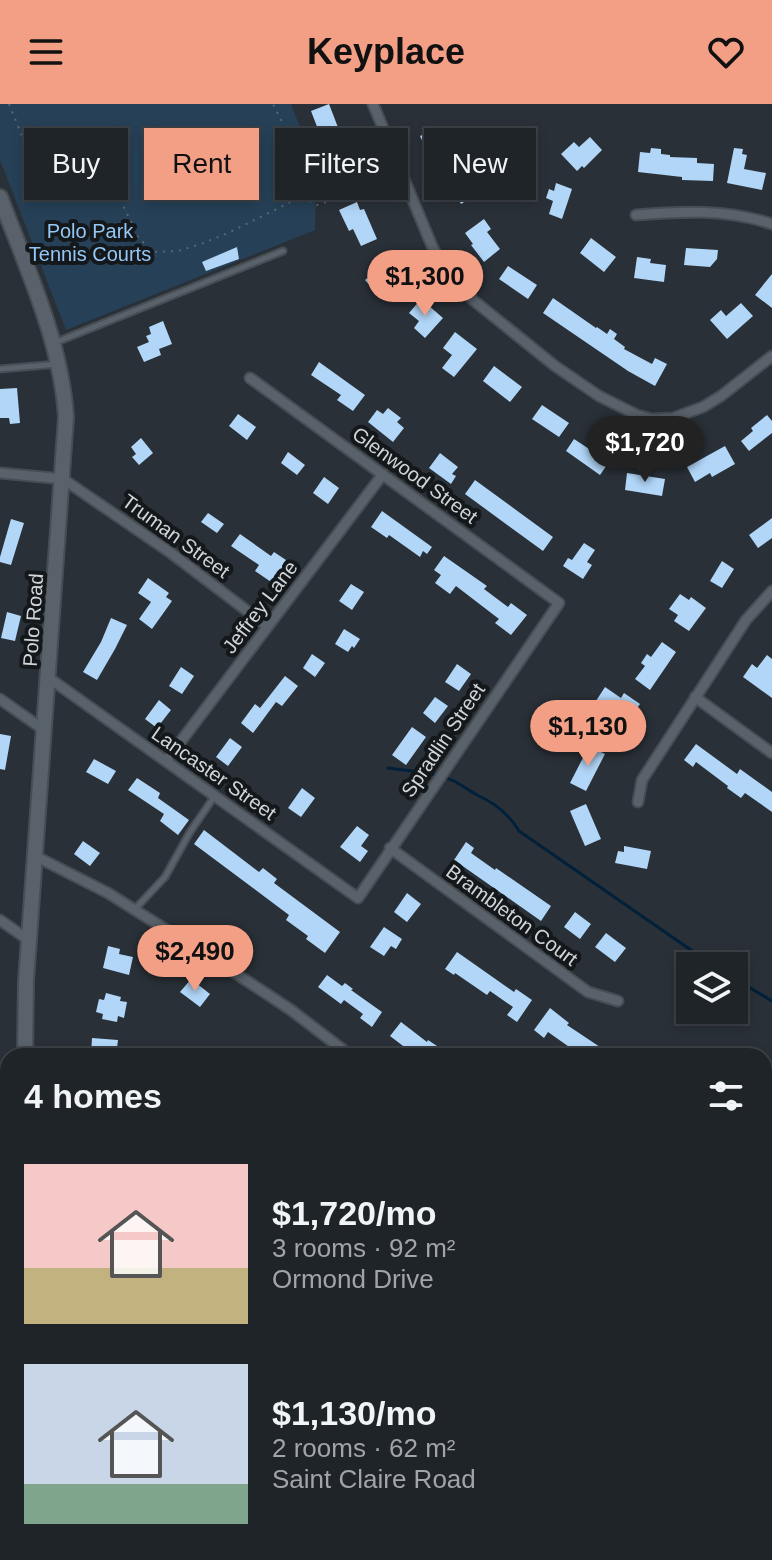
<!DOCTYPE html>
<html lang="en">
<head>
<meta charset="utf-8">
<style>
	:root { --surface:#1f2429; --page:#2c3035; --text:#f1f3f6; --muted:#a1a4a8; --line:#3c4146; --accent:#f39f86 }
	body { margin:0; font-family:Helvetica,sans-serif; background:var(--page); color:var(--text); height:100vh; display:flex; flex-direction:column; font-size:30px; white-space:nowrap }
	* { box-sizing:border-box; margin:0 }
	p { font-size:26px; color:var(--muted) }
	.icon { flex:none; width:44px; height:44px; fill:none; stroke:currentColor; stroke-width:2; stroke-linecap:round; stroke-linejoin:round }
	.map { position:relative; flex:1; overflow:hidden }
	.details { position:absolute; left:0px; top:944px; width:772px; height:512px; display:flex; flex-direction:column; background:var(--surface); border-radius:24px 24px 0 0; box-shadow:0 4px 12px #0003,0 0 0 2px var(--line) }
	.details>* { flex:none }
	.hud { position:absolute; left:24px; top:24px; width:724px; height:72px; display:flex; gap:16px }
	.tools { position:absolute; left:676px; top:848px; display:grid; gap:16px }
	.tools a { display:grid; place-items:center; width:72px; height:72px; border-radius:0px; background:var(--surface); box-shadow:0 4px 12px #0003,0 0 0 2px var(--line); font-size:40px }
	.price { position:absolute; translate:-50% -68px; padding:0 18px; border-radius:28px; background:var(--accent); color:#111; font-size:26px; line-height:52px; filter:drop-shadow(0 2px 4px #0008) }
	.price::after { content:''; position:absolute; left:50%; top:48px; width:24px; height:18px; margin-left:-12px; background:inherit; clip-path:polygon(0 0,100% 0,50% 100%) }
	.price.selected { background:#222; color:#fff }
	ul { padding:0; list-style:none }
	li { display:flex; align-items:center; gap:24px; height:200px; padding:0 24px }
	li span { display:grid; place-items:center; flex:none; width:224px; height:160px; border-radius:0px; color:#555 }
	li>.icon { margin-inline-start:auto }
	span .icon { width:96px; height:96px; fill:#fffc; stroke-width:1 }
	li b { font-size:34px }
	h2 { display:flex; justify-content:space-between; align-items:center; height:96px; padding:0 24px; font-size:34px }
	.tag { padding:0 28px; border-radius:0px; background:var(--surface); box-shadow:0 4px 12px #0003,0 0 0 2px var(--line); font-size:28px; line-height:72px }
	.tag.selected { background:var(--accent); color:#111 }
	header { display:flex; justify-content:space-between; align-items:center; height:104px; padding:0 24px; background:var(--accent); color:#111; font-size:36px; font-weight:700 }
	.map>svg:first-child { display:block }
	.green { fill:#264057 }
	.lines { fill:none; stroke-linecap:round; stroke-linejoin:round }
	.stream { stroke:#012039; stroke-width:3 }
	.building { fill:#b1d6f8 }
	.service-casing { stroke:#464d53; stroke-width:9 }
	.minor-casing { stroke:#464d53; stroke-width:13 }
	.secondary-casing { stroke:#464d53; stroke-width:18 }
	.path { stroke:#5f656c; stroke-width:2; stroke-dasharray:2 6; stroke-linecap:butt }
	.service { stroke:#59626a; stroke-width:5 }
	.minor { stroke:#59626a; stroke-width:9 }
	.secondary { stroke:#59626a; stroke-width:14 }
	.labels { text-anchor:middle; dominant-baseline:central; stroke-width:8; stroke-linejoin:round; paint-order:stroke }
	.park-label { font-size:20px; fill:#94c7f6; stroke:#14181b }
	.street-label { font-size:20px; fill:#d0d5da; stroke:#14181b }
</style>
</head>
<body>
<header><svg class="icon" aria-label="menu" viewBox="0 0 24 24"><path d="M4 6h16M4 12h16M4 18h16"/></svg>Keyplace<svg class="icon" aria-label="heart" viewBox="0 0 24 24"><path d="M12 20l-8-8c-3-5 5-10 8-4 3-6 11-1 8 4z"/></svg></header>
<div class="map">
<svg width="772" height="1456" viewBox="0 0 772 1456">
	<rect width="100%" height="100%" fill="#293037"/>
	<path class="green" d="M0,0H291L316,63L315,126L66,226L0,56Z"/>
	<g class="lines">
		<path class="stream" d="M388,664C410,667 435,668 456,678C463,682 470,687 477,691C495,699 509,710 519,727L714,862
			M734,874L772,897"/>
	</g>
	<path class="building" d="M329,0L339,26L321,33L311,7Z
		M436,25L444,43L453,39L460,53L451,57L471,94L461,100L458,94L451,98L420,32Z
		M590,33L602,46L584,64L582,62L577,67L561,50L574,38L579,43Z
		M344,41H347L360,67L342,75L336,63L332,65L325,50Z
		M651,44L661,45V50L670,51V53L697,54V59L714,60L713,77L682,76V73L638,68L640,48L650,49Z
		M734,44L743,45L742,50L747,51L744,65L766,69L762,86L727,79Z
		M556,79L572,85L562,115L549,110L553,97L546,94L549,85L554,87Z
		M357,98L360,106L364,105L377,135L361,142L353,125L349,127L339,106Z
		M484,115L491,125L487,128L500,145L484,158L471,141L473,140L465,129Z
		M591,134L616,153L604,168L580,149Z
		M237,143L239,155L206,167L202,158Z
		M686,144L718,146L717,155L710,163L684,161Z
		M392,153L404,167L377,190L365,176Z
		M637,153L651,155L650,159L666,161L664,178L634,174Z
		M508,162L537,181L528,195L499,175Z
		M772,170V204L755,191Z
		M553,194L596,224L597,223L607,230L610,225L617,230L614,235L625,243L624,245L652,260L655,254L667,260L655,282L628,267L543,209Z
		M421,195L443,214L425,234L414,224L419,217L409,209Z
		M741,199L753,212L727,235L710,216L721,206L726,212Z
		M163,217L172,240L159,245L161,251L144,258L137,243L149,238L146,232L151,230L149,223Z
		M455,228L477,245L454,273L442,264L452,251L443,244Z
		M319,258L365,291L353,307L337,296L341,291L311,271Z
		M494,262L522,283L510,298L483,277Z
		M17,284L20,319L10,320L9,314H0V285Z
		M542,301L569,319L559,333L532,315Z
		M388,304L401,314L397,318L404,324L393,338L368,318L377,306L383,310Z
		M238,310L256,323L247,336L229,322Z
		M767,311L772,317V329L749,347L741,337L753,327L751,324Z
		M141,334L153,349L139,361L132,353L136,350L131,343Z
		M574,335L609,358L600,371L566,347Z
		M725,342L735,360L712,373L710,369L695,378L687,363Z
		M288,348L305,361L297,371L281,359Z
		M440,349L458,363L452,370L456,372L451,380L429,364Z
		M627,369L665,375L662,392L625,386Z
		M324,373L339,384L328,400L313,389Z
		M475,376L553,433L543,447L465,390Z
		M382,407L432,443L427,450L423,447L420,453L389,431L387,434L371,423Z
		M208,409L224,420L217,429L201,418Z
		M772,414V434L758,444L749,431Z
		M11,415L24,419L11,461L0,458V453Z
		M240,430L271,452L274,448L286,456L282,462L285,464L274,480L255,467L259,461L231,442Z
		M584,439L595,446L587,458L592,461L583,475L563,462L568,454L572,456Z
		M444,452L487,482L484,485L508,503L511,499L527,511L511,531L495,519L499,515L456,482L450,490L435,479L441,471L434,466Z
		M722,457L734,465L722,484L710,477Z
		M148,474L169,489L166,493L172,497L152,525L139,515L151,498L138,489Z
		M351,480L364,488L352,506L339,497Z
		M680,490L689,496L691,493L706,504L689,527L674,517L678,511L669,505Z
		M7,508L21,512L15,537L1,534Z
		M111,514L127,521L115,545L97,576L83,568L101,538Z
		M344,525L360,535L354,544L352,542L348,548L335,540Z
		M662,538L676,548L650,586L635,575L645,562L641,559L647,550L651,553Z
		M312,550L325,559L315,573L303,564Z
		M767,551L772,555V594L743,573L752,560L757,564Z
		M457,560L471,570L459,587L445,578Z
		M181,563L194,572L182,590L169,582Z
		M285,572L298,582L282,602L276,598L253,629L241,619L255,600L260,604Z
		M605,583L621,594L624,589L640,600L619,629L604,619L610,611L594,600Z
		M435,593L448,602L435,619L423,609Z
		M159,596L171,606L157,624L145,615Z
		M412,623L426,633L406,661L392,651Z
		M0,630L11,632L5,666L0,665Z
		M230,634L242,643L228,662L216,653Z
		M696,640L737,670L740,665L772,688V708L745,689L741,694L727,684L728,682L696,658L693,663L684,656Z
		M589,642L605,650L586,687L570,679Z
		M94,655L116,667L108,680L86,668Z
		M137,674L160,689L158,694L189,716L178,731L160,717L164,710L128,686Z
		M302,684L315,694L301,713L288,704Z
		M586,700L601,735L585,742L570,707Z
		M357,722L369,731L361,742L368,747L360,758L340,743Z
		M204,726L259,768L263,764L277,775L274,779L340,828L325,849L306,835L308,832L286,816L289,811L194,740Z
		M83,737L100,749L90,762L74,750Z
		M466,738L474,744L471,749L495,766L496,764L551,802L541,817L454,756Z
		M624,742L651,747L647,765L615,759L618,747L624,748Z
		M407,789L421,800L407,818L394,808Z
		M575,808L591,820L580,835L564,823Z
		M384,823L402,835L396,845L391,842L384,852L370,843Z
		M606,829L626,844L615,858L595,843Z
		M108,842L120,845L119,850L133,853L129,871L103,864Z
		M457,848L514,888L516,885L532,896L517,918L507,911L513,903L490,887L487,891L455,869L454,871L445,865Z
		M327,871L342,882L345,879L353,885L351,886L382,908L372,923L360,914L363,910L344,896L341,900L318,883Z
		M191,875L210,890L200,903L180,888Z
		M106,889L121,893L120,897L127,898L124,914L118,912L117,918L102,915L103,910L96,908L99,895L104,896Z
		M550,904L569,919L567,921L603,945L598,952H582L548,928L544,934L534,926Z
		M401,918L427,938L428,936L452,952H424L409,942L407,945L390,932Z
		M92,934L118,936L116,952H91Z"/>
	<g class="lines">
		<defs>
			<path id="service" d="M54,239L283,147
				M0,265L58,260
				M135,805L165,773L190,728L214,693"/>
			<path id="minor" d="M373,0L432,142L444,165L473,196L555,262L599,292L637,311L652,315L673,314L703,303L721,292L772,252
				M636,111C682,107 727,105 772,120
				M0,369L63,375L171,449L267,522
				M49,574L358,794L559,499L250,274
				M695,593L772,649
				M0,595L44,626
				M166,657L383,370
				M638,698L642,676L746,516L772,487
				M390,744L588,888L618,897
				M35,752L108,789L238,871L291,906L351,952
				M0,816L30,837
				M0,1030L8,1031
				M764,1181L772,1191
				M0,1329L8,1328
				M764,1388L772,1392
				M418,1448L425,1456
				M682,1456L688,1448"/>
			<path id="secondary" d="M0,93C27,165 61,237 66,313L26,877L25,952
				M32,1448V1456"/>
		</defs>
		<use href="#service" class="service-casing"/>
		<use href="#minor" class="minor-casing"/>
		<use href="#secondary" class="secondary-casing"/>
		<path class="path" d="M9,0L44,86L58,95L70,94L100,86L112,88L120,95L139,135L156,148L178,147L201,140L228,129L289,99L299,83L296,61L287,28L273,0
			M295,90L317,101L357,89L393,73"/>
		<use href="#service" class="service"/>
		<use href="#minor" class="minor"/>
		<use href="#secondary" class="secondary"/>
	</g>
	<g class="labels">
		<g class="park-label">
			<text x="90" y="127">Polo Park<tspan x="90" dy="23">Tennis Courts</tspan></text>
		</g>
		<g class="street-label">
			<text transform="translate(415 371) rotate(36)">Glenwood Street</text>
			<text transform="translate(176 432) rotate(36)">Truman Street</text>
			<text transform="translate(260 503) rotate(-53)">Jeffrey Lane</text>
			<text transform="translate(33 516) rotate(-86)">Polo Road</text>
			<text transform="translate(443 636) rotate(-56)">Spradlin Street</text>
			<text transform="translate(214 669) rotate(35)">Lancaster Street</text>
			<text transform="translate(512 811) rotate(36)">Brambleton Court</text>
		</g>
	</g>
</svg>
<div class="tools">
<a><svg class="icon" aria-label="layers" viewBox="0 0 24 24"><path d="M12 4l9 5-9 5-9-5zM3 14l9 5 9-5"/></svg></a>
</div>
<b class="price" style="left:425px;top:214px">$1,300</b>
<b class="price selected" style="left:645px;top:380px">$1,720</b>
<b class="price" style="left:588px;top:664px">$1,130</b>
<b class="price" style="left:195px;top:889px">$2,490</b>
<div class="hud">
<a class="tag">Buy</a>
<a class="tag selected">Rent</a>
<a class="tag">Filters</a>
<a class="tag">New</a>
</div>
<section class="details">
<h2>4 homes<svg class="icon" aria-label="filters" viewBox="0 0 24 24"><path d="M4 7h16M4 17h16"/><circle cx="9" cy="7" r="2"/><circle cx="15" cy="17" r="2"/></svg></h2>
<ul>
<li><span style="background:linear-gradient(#f6c9c9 65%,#c2b280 0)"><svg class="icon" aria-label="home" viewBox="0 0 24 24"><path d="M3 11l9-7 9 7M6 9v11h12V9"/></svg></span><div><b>$1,720/mo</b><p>3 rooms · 92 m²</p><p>Ormond Drive</p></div></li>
<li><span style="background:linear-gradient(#c9d6e8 75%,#7fa58c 0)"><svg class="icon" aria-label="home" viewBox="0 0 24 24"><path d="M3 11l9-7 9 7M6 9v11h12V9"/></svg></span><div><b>$1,130/mo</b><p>2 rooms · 62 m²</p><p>Saint Claire Road</p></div></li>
</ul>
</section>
</div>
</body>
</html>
